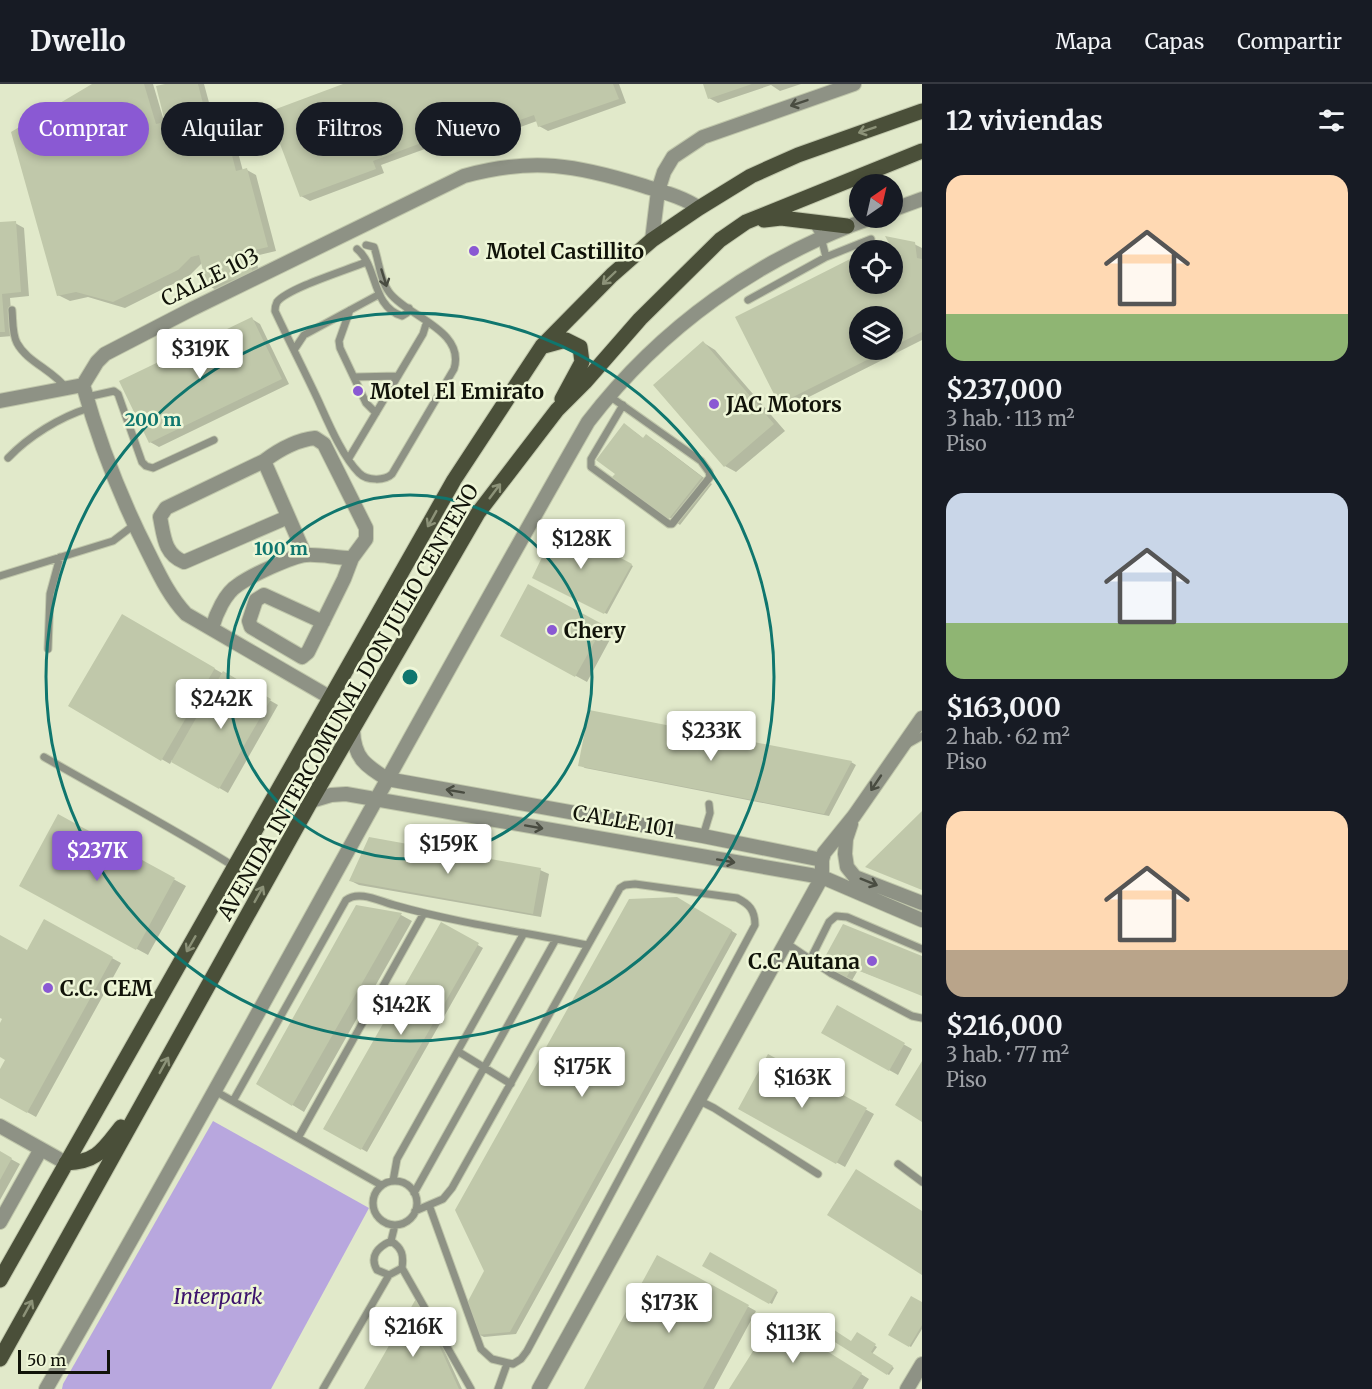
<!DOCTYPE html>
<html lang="es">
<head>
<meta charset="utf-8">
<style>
	:root { --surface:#171b24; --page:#20242c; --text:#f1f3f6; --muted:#9ea1a6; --line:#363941; --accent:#8a59d3 }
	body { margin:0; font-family:Merriweather,serif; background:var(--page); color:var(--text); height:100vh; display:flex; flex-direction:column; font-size:22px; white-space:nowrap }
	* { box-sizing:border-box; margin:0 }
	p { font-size:20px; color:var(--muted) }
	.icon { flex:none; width:33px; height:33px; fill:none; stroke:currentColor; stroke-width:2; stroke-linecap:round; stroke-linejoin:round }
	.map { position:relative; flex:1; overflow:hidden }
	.sheet { display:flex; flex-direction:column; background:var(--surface); width:450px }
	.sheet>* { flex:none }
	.top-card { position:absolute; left:18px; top:18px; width:570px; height:54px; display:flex; gap:12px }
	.needle { width:39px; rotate:34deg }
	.controls { position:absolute; left:849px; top:90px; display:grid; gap:12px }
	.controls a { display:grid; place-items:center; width:54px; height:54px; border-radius:50%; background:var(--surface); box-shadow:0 3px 9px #0003; font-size:30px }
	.scale { position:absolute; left:18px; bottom:15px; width:92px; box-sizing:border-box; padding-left:6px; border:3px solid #111309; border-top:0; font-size:16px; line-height:21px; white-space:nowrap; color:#111309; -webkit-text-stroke:4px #eef6d7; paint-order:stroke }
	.price { position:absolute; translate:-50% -51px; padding:0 14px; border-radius:6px; background:#fff; color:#222; font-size:20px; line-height:39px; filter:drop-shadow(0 2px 3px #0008) }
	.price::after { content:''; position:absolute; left:50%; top:36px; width:18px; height:14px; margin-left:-9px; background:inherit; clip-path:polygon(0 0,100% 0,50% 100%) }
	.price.active { background:var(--accent); color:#fff }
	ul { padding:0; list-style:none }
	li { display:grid; align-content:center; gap:12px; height:318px; padding:0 24px }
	li span { display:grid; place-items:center; height:186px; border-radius:18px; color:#555 }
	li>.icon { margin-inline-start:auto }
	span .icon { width:108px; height:108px; fill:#fffc; stroke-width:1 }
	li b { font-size:26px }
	h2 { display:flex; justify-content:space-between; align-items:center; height:72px; padding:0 24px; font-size:26px }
	.tag { padding:0 21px; border-radius:27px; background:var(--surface); box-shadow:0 3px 9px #0003; font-size:21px; line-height:54px }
	.tag.active { background:var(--accent); color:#fff }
	header { display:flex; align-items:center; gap:36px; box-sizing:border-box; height:84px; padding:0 30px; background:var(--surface); border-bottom:2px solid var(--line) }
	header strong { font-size:28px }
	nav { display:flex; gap:33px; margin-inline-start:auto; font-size:21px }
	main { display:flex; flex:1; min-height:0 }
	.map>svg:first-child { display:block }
	.green { fill:#b8a7de }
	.shadow { fill:#0003; fill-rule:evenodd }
	.building { fill:#c0c8aa }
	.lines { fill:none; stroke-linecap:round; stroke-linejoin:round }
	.lane-casing { stroke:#c0c7ab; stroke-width:9 }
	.street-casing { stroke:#c0c7ab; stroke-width:16 }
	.primary-casing { stroke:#c0c7ab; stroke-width:17 }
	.lane { stroke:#8e9285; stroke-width:7 }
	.street { stroke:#8e9285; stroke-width:14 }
	.primary { stroke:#4a4f39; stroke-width:15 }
	.oneway { stroke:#494c41 }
	.oneway2 { stroke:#8c9278 }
	.ring { fill:none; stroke:#0f766e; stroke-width:3 }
	.poi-dot { fill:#8a59d3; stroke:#eef6d7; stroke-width:2 }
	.labels { text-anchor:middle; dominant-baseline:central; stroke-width:5; stroke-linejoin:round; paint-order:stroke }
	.poi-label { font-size:21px; font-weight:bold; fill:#111309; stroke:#eef6d7; text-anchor:start }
	.street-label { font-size:21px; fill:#111309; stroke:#eef6d7 }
	.park-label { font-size:21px; font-style:italic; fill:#3c126c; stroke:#eef6d7 }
	.centre { fill:#0f766e; stroke:#eef6d7; stroke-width:3 }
	.ring-label { font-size:18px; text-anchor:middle; font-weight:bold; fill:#0f766e; stroke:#eef6d7; stroke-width:5; stroke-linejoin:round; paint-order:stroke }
</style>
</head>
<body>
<header>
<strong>Dwello</strong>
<nav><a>Mapa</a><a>Capas</a><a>Compartir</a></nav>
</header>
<main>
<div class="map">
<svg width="922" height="1305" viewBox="0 0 922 1305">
	<rect width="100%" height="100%" fill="#e1e9ca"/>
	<path class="green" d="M213,1037L369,1124L271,1305H62L63,1300Z"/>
	<path class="shadow" d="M95,0H153L164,37L166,36L171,0H204L220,59L227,57L236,61L243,87L247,86L256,91L276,167L255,172L261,195L216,206L208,201L202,179L189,192L125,224L88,213L70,217L58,211Z
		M347,0H619L626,19L548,47L539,42L537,37L465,63L457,58L455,54L381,81L384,89L310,117L301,112Z
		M705,0H801L780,7L771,1L718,19L709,14Z
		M15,139L24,144L29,212L10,214L13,252L0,253V140Z
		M914,160L922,164V256L789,323L780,319L860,200H892L891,166ZM860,232H892V266H860Z
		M252,235L260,240L289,300L159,363L150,358Z
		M704,259L715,266L785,347L736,388L725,382Z
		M635,348L644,355L646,352L658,359L712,400L680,441L614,393Z
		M559,442L633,482L607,530L534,494Z
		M529,502L614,548L587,598L502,551Z
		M122,532L278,621L228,709L172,676L170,680L70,622Z
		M590,628L851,678L856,681L829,732L585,684L580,681Z
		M58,732L186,802L148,871L32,808Z
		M540,786L549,790L541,833L359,801L351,797Z
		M676,815L737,850L516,1250L484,1253L478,1250Z
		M356,823L401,831L412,837L304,1028L258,1000Z
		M45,837L121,879L36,1033L0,1013V988L7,976L0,972V942L4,935L0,932V853L28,868Z
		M441,840L483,864L367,1068L325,1044Z
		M922,874V911L858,886L851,898L822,881Z
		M837,923L912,965L898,991L823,949Z
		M769,972L874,1030L845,1083L740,1025Z
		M0,1069L20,1080L0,1116Z
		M711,1170L778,1208L772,1220L704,1181Z
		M658,1173L756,1227L714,1305H586Z
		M422,1218L462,1305H366Z
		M922,1220V1245L911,1263L890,1250Z
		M774,1236L869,1295L863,1305H731Z
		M805,1237L852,1259L858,1250L877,1263L872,1270L894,1284L889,1291Z"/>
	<path class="building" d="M92,0H144L156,40L165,38L156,2L165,0H198L213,59L228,55L236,87L247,84L268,163L247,168L253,190L207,202L199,171L191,173L178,186L113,218L76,208L57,212L11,48Z
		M343,0H613L619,15L538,43L534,31L455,59L451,48L373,77L376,85L300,113L268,28Z
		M703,0H752L708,15Z
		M16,137L21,208L2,210L5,248H0V138Z
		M885,152L915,158L917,174L922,175V248L892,263V232H860V266H887L779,320L735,233L860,170V200H892V166H888L892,165Z
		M252,233L282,295L149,359L119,297Z
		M703,257L774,340L724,383L653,301Z
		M624,339L643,354L646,350L702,393L668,436L612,393L615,390L596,376Z
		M558,440L632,480L604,530L532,494Z
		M528,500L604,541L575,593L500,552Z
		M122,530L215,584L161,677L68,622Z
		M223,587L271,615L219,705L171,678Z
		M589,626L852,677L824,730L578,682Z
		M922,727V806L865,783Z
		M58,730L175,794L136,866L19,802Z
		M369,753L541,784L533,830L349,797Z
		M677,813L732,846L510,1248L477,1251L467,1219L484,1187L455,1126L629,815Z
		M356,821L402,829L292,1022L256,1000Z
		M44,835L113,873L27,1029L0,1014V985L5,976L0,973V939L2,935L0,934V851L27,866Z
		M441,838L479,859L361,1066L323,1045Z
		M843,840L922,872V912L852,884L845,896L820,882Z
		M837,921L905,959L889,987L821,949Z
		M768,970L867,1024L836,1080L738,1025Z
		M922,977V1038L895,1021Z
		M0,1067L12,1074L0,1096Z
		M856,1085L922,1127V1191L827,1131Z
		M710,1168L777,1206L769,1220L702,1182Z
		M657,1171L749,1221L703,1305H584Z
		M911,1212L922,1218V1241L909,1263L888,1251Z
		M417,1213L459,1305H364Z
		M808,1229L851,1257L857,1248L876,1260L871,1268L893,1282L887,1291L803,1238Z
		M774,1234L862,1289L852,1305H729Z"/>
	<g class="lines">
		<defs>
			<path id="lane" d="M366,161L374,163C379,177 380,196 389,208C406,232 466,246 454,285L392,390C385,397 367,397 359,389C342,372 328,338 318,316C304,286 289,257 275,227C275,223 275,222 277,218C288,204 347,186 366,178
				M357,165C378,182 371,222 402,232L407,229L409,224
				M826,173L871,155
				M748,216L826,173L821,153L813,140
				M12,226C13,236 12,250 17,259C27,278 53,286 67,305
				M350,226L339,257L340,264L366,319L376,329
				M294,266L304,251L378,211
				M354,293L398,292
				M608,311L701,377L709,388L710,393L672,440H669L591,383V375L623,321
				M87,313L114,307L118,310L142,378L146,382L153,384L214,356
				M8,374C29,352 60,333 89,324
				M349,374L423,250L427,237
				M0,492L113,457L134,441
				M48,565L50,510L60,473
				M908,660L922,652
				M44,673C108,710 173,744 235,783
				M703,752L710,729L709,720
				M786,859L832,890L912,932L922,934
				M810,876L829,838L836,832L847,833L922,865
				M459,968L511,1000
				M215,1007L381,1101
				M233,1017L346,816C359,806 379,817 394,821C457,839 523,848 587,861
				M700,1017L714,1024L818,1090
				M298,1054L424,829
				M898,1080L922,1098
				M393,1097L397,1075L524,849
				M373 1119a22 22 0 1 1 44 0a22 22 0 1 1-44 0Z
				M414,1109L556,855
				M415,1127L443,1115L452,1104L620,804L625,801L635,800L737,814C749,820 755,826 755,841L527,1267L521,1275L513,1280L492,1275L481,1265L429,1121
				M402,1184L471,1305
				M389,1191L377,1186C369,1172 378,1163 391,1157L395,1141
				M323,1305L389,1191L402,1184C404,1171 402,1164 391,1157
				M498,1305L507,1280"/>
			<path id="street" d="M892,126L922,115
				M652,156L658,107L664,88L673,73L703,53L854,0
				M0,317L83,301
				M264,377L166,424L160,433C164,452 164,470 184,478L288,433
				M305,471L264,377C280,365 296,356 315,354L324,360L366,444V455L352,474
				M212,544C216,530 225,509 238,501C250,492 292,472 306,471C321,470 337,474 352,474L344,495L308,568L302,573L251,543L249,537L256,516L264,511L323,538
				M331,614L186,530C169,512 159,490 148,468C121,415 99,358 83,301L97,278L105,270L192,225L464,92C533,73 577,81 644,102C663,108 683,113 699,124
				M353,646C354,674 365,681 387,695L703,752L822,776
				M311,717L331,711L346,710L822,793L922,836
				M851,740L846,755L845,770L847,783L855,793L922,819
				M0,1042L66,1079
				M0,1138L41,1065
				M46,1305C231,985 404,659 588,338C661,243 758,174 871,134
				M539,1305L822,793V776L824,769L854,732L922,634
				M907,1305L922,1280"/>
			<path id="primary" d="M764,136L781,134L847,142
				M544,262L566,256L580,263L582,278L562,315
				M66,1079C97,1078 103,1066 121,1043
				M0,1196L454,396L542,262L612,191L652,156L699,124L751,92L798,71L922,27
				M0,1275L311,717L478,429L557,326L585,298L640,235L720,156L746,138L922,67"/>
		</defs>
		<use href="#lane" class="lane-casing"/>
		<use href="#street" class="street-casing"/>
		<use href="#primary" class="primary-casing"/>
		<use href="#lane" class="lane"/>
		<use href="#street" class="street"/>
		<use href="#primary" class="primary"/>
	</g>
	<defs><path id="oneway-shaft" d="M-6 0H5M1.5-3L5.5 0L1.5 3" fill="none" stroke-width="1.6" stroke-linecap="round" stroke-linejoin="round" transform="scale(1.5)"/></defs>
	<g class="oneway">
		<use href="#oneway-shaft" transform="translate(799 19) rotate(161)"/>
		<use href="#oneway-shaft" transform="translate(384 194) rotate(73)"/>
		<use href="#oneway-shaft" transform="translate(876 699) rotate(124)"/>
		<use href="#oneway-shaft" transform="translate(455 707) rotate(-170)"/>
		<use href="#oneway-shaft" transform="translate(534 743) rotate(10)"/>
		<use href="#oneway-shaft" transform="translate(726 777) rotate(10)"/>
		<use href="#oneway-shaft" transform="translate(869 798) rotate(22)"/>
	</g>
	<g class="oneway2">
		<use href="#oneway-shaft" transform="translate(867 46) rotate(161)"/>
		<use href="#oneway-shaft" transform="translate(609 194) rotate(136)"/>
		<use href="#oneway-shaft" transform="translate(495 407) rotate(-53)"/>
		<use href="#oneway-shaft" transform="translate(432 435) rotate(119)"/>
		<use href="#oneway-shaft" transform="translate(259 810) rotate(-61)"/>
		<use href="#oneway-shaft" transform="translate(191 860) rotate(120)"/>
		<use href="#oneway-shaft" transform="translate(164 981) rotate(-61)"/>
		<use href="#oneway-shaft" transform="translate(28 1224) rotate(-61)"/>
	</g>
	<g class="ring">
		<circle cx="410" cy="593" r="182"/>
		<circle cx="410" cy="593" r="364"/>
	</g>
	<g class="poi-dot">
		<circle cx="474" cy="167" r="6"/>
		<circle cx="358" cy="307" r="6"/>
		<circle cx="714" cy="320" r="6"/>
		<circle cx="552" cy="546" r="6"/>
		<circle cx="872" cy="877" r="6"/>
		<circle cx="48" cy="904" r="6"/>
	</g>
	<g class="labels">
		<g class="poi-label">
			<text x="486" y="167">Motel Castillito</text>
			<text x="370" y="307">Motel El Emirato</text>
			<text x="726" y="320">JAC Motors</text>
			<text x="564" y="546">Chery</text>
			<text x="860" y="877" text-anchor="end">C.C Autana</text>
			<text x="60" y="904">C.C. CEM</text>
		</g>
		<g class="street-label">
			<text transform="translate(210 193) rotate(-26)">CALLE 103</text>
			<text transform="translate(348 618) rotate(-60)">AVENIDA INTERCOMUNAL DON JULIO CENTENO</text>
			<text transform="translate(624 737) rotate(10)">CALLE 101</text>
		</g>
		<g class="park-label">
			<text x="218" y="1212">Interpark</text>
		</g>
	</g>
	<circle cx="410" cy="593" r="9" class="centre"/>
	<g class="ring-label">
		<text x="153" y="342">200 m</text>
		<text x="281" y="471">100 m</text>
	</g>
</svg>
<div class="controls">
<a><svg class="needle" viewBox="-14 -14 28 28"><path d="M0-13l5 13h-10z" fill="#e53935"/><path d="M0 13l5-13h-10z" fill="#9ea1a6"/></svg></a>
<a><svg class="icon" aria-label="locate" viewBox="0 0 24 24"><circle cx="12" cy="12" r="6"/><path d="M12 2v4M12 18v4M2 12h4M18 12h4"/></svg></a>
<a><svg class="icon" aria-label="layers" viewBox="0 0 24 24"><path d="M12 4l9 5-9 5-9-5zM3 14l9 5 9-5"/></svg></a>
</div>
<div class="scale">50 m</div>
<b class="price" style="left:200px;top:296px">$319K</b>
<b class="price" style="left:581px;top:486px">$128K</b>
<b class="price" style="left:221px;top:646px">$242K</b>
<b class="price" style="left:711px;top:678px">$233K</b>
<b class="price" style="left:448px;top:791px">$159K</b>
<b class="price active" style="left:97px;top:798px">$237K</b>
<b class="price" style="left:401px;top:952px">$142K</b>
<b class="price" style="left:582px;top:1014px">$175K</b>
<b class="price" style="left:802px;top:1025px">$163K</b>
<b class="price" style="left:669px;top:1250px">$173K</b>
<b class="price" style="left:413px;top:1274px">$216K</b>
<b class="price" style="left:793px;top:1280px">$113K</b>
<div class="top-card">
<a class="tag active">Comprar</a>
<a class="tag">Alquilar</a>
<a class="tag">Filtros</a>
<a class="tag">Nuevo</a>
</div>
</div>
<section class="sheet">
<h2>12 viviendas<svg class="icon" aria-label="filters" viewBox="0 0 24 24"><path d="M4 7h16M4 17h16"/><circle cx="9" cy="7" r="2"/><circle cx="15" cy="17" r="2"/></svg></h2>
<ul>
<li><span style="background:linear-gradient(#ffd9b3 75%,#8fb573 0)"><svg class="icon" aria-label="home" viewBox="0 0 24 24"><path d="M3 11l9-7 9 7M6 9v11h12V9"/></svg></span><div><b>$237,000</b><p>3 hab. · 113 m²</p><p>Piso</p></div></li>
<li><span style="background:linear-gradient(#c9d6e8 70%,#8fb573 0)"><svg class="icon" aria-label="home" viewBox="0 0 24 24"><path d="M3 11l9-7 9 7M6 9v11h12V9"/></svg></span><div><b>$163,000</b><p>2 hab. · 62 m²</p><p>Piso</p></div></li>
<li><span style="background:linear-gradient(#ffd9b3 75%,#b9a48a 0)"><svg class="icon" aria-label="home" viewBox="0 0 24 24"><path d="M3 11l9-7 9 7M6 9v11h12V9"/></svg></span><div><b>$216,000</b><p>3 hab. · 77 m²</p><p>Piso</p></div></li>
</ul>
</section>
</main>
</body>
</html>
